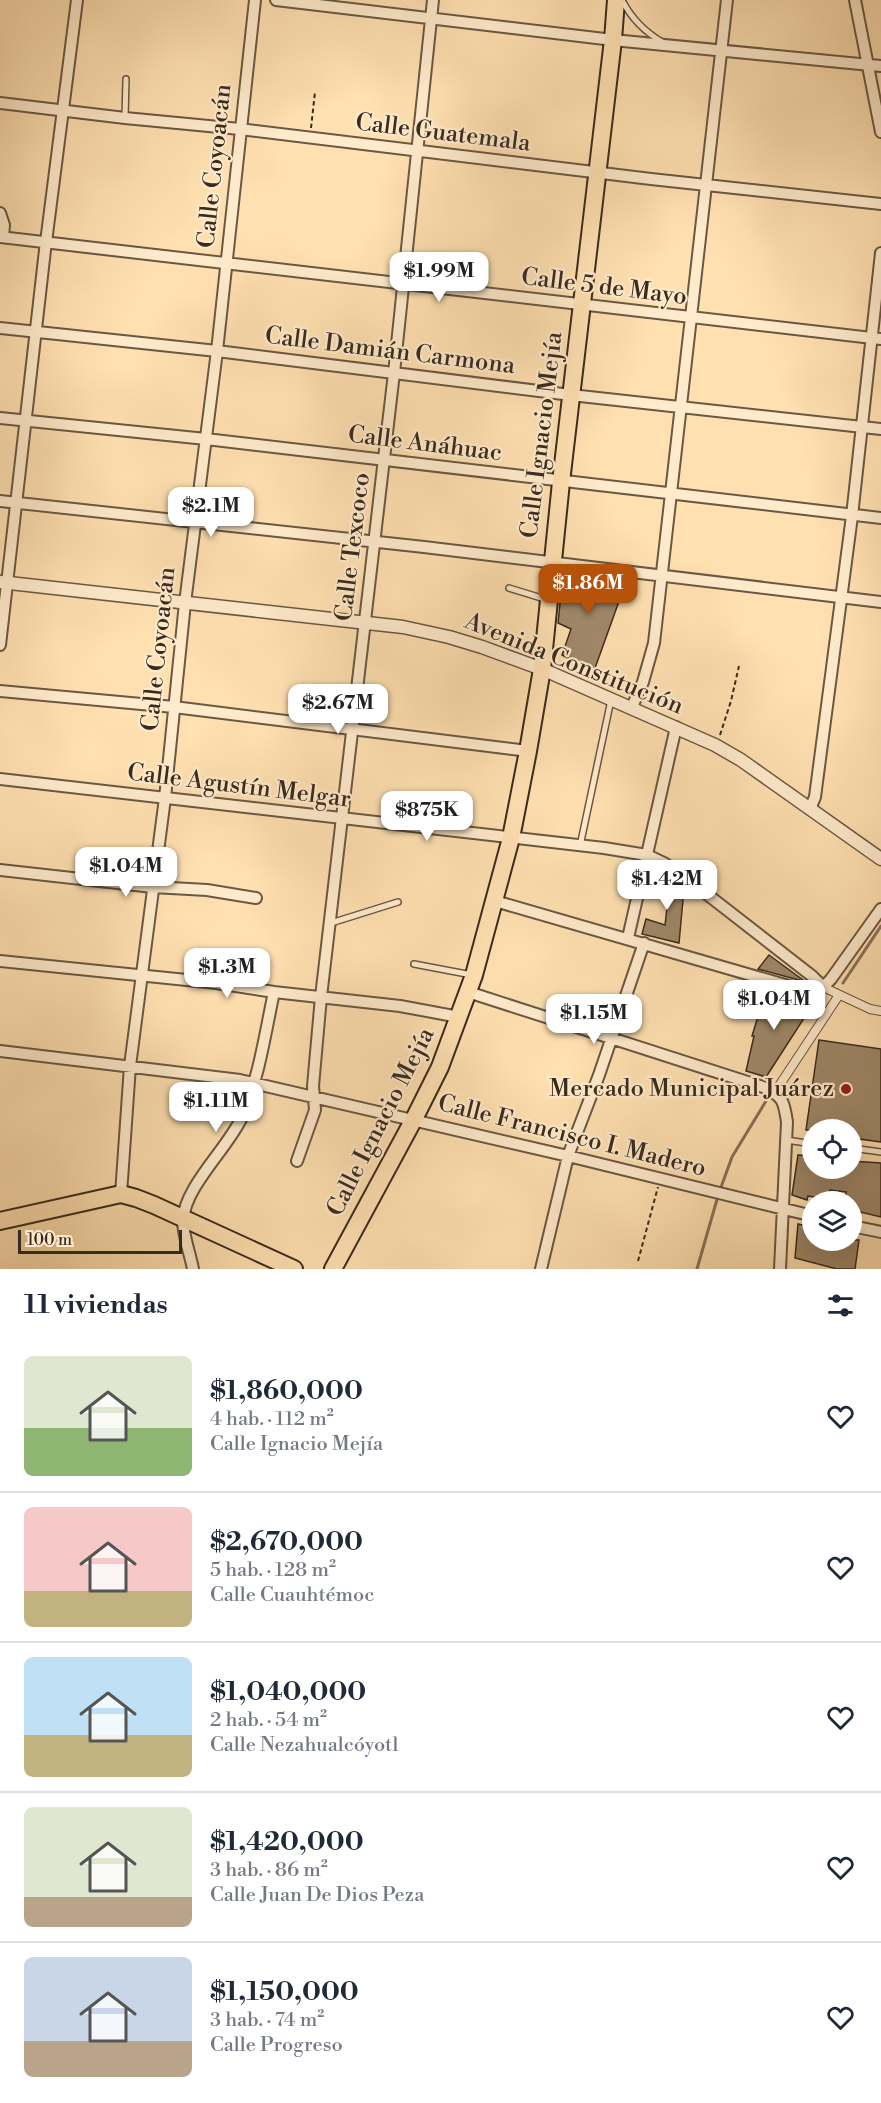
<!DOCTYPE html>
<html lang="es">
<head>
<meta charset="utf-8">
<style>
	:root { --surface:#fff; --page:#f6f6f7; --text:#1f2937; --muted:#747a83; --line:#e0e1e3; --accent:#b45309 }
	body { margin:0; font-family:"Libre Bodoni",serif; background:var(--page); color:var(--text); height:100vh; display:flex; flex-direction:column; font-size:22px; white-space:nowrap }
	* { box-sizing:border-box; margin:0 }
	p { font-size:20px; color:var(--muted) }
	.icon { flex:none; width:33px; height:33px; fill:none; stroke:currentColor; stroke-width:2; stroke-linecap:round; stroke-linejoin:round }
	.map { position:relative; height:1269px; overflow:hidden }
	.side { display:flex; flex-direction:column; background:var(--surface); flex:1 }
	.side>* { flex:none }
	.tools { position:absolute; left:802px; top:1119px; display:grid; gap:12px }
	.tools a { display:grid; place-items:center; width:60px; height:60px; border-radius:50%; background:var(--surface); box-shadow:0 6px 24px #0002; font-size:30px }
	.scale { position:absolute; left:18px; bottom:15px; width:164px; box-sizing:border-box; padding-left:6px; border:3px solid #392b1e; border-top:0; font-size:16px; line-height:21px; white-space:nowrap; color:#392b1e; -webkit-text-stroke:4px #ffebcc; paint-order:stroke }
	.price { position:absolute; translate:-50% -51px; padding:0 14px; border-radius:12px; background:#fff; color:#222; font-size:20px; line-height:39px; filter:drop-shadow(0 2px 3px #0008) }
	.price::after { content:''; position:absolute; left:50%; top:36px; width:18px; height:14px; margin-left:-9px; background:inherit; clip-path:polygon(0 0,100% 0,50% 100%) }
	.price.selected { background:var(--accent); color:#fff }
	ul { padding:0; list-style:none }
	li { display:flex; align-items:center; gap:18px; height:150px; padding:0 24px }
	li+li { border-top:2px solid var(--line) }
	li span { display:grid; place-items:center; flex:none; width:168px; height:120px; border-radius:9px; color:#555 }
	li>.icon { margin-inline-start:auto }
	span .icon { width:72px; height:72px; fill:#fffc; stroke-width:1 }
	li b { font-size:26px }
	h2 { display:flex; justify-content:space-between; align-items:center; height:72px; padding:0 24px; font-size:26px }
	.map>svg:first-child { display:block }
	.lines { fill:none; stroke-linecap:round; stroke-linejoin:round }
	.stream { stroke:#887258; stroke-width:3 }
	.building { fill:#a0896a; stroke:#392b1e; stroke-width:1.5 }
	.service-casing { stroke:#6a5843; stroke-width:8 }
	.pedestrian-casing { stroke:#6a5843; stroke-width:10 }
	.minor-casing { stroke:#6a5843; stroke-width:14 }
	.tertiary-casing { stroke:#6a5843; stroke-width:15 }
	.primary-casing { stroke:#392b1e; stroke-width:20 }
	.path { stroke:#392b1e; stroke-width:2; stroke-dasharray:4.5 3; stroke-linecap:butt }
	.service { stroke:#ffebcc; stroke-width:5 }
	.pedestrian { stroke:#ffebcc; stroke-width:8 }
	.minor { stroke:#ffebcc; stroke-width:10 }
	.tertiary { stroke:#ffebcc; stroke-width:12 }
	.primary { stroke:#ffe0b1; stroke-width:16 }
	.poi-dot { fill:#8f2418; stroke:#ffebcc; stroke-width:2 }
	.labels { text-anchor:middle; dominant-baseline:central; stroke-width:4.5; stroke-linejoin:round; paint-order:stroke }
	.street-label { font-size:24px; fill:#392b1e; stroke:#ffebcc }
	.poi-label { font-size:24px; fill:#392b1e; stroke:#ffebcc; text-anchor:end }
</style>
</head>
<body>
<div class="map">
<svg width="881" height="1269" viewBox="0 0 881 1269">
	<rect width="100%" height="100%" fill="#ffe0b1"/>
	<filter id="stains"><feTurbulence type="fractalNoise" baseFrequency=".00333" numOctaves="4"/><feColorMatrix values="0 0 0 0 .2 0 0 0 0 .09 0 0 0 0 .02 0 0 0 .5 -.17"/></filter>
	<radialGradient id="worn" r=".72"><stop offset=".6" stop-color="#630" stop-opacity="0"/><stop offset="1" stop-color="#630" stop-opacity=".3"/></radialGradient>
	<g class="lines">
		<path class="stream" d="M843,983L881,926
			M720,1190L732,1157L766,1101
			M697,1269L718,1196"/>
	</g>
	<path class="building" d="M563,575L627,579L594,671L562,655L571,629L558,623Z
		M655,872L684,889L679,943L642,934L646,919L665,925L668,899L652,887Z
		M769,955L803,980L802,981L758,969Z
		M766,990L807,1006L808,1012L766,1077L746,1071L754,1036H752Z
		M819,1040L881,1049V1142L852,1138V1130H806Z
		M798,1155L813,1156V1168H852V1161L881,1163V1217L852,1210V1202H845L846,1192L830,1190L828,1199L808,1196L807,1200L792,1195Z
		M798,1224L813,1227V1240H859L855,1269H837L795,1258Z"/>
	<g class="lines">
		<defs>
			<path id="service" d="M622,0C631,18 645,32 662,42
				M125,118L126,79
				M509,588L548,600
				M580,846L611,700
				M331,923L398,902
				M414,964L472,975
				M786,1140L813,1144
				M852,1148L881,1152"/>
			<path id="pedestrian" d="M823,987L870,1009L881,1011
				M775,1092L839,995"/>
			<path id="minor" d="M276,0L613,40L881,66
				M855,0L881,132
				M0,103L125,118L240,129L651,179L881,204
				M0,213L4,225L3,237
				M0,237L881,339
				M0,328L217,351L571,395L881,429
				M0,418L206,439L881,518
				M0,501L424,547L881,602
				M0,645L45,250L77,0
				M0,691L174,707L528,751
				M632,707L643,682L654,643L727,0
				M0,779L604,848L647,855L664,863L686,878L812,976L823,987
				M810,809L815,797L852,516L881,253
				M0,870L153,887L207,890L256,898
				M495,901L806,991C817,991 823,988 831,979L881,909
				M628,938L676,727
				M0,961L216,983L274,992L400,1006L459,1017
				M468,992L763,1087C783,1096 784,1101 787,1122L780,1269
				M0,1051L240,1080L568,1156L813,1216
				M297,1161L315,1110L313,1086L321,997L394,373L433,0
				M121,1194L130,1066L165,798L185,603L217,351L255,0
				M852,1226L881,1232
				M193,1269C190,1253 183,1236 183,1220C185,1186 228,1148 242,1117C259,1078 265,1034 274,992
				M541,1269L568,1156L599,1075L644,943"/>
			<path id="tertiary" d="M0,582L403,627L449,637L482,647L542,669L715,745L741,760L881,859"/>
			<path id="primary" d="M0,1221L121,1194L136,1198L154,1205L294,1269
				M333,1269L414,1119L440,1067L474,975L511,838L528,751L542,669L561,482L613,40L616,0"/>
		</defs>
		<use href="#service" class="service-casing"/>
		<use href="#pedestrian" class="pedestrian-casing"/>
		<use href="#minor" class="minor-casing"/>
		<use href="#tertiary" class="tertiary-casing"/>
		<use href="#primary" class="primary-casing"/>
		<path class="path" d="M311,128L315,92
			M720,735L731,701L739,666
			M638,1261L658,1187"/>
		<use href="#service" class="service"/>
		<use href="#pedestrian" class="pedestrian"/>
		<use href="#minor" class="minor"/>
		<use href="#tertiary" class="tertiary"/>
		<use href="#primary" class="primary"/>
	</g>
	<circle class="poi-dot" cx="846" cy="1089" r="6"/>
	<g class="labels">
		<g class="street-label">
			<text transform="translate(443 133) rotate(7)">Calle Guatemala</text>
			<text transform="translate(215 166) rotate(-84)">Calle Coyoacán</text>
			<text transform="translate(604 287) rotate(7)">Calle 5 de Mayo</text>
			<text transform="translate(390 351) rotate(7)">Calle Damián Carmona</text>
			<text transform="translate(542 435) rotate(-83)">Calle Ignacio Mejía</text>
			<text transform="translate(425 444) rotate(7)">Calle Anáhuac</text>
			<text transform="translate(353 547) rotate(-83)">Calle Texcoco</text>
			<text transform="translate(159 649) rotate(-84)">Calle Coyoacán</text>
			<text transform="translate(574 664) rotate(22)">Avenida Constitución</text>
			<text transform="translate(239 786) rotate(7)">Calle Agustín Melgar</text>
			<text transform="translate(381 1122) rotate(-63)">Calle Ignacio Mejía</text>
			<text transform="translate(572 1136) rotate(14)">Calle Francisco I. Madero</text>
		</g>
		<g class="poi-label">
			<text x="834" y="1089">Mercado Municipal Juárez</text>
		</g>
	</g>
	<rect width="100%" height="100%" filter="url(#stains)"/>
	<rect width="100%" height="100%" fill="url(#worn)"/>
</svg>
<div class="tools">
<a><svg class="icon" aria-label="locate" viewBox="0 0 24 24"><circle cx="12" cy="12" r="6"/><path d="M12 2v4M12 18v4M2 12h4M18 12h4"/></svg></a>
<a><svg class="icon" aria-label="layers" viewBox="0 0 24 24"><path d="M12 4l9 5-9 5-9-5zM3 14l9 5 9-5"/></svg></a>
</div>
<div class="scale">100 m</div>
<b class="price" style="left:439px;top:303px">$1.99M</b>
<b class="price" style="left:211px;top:538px">$2.1M</b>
<b class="price selected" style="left:588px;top:615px">$1.86M</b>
<b class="price" style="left:338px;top:735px">$2.67M</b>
<b class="price" style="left:427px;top:842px">$875K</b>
<b class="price" style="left:126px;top:898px">$1.04M</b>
<b class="price" style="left:667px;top:911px">$1.42M</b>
<b class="price" style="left:227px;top:999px">$1.3M</b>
<b class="price" style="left:774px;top:1031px">$1.04M</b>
<b class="price" style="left:594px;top:1045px">$1.15M</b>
<b class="price" style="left:216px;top:1133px">$1.11M</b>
</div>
<section class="side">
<h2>11 viviendas<svg class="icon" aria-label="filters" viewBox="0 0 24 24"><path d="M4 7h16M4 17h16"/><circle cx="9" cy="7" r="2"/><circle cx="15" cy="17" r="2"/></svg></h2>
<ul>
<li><span style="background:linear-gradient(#dfe7d0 60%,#8fb573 0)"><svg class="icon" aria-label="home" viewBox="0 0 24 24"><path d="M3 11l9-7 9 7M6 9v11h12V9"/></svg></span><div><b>$1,860,000</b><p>4 hab. · 112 m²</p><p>Calle Ignacio Mejía</p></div><svg class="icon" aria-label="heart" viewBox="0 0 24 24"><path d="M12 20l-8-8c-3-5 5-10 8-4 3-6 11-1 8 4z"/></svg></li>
<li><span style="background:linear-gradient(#f6c9c9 70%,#c2b280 0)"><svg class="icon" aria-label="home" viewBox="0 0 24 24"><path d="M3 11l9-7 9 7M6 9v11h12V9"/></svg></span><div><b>$2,670,000</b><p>5 hab. · 128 m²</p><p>Calle Cuauhtémoc</p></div><svg class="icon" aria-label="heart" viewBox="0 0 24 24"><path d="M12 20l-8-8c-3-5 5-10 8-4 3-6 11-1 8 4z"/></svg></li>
<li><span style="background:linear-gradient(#bfe0f5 65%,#c2b280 0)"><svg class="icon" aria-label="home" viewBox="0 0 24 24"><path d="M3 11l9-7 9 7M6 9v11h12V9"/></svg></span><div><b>$1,040,000</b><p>2 hab. · 54 m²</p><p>Calle Nezahualcóyotl</p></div><svg class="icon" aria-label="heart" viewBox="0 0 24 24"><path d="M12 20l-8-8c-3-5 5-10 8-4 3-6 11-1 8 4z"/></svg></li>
<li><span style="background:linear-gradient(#dfe7d0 75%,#b9a48a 0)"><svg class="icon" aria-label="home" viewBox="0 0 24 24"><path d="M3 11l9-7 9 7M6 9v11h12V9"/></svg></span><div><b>$1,420,000</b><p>3 hab. · 86 m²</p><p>Calle Juan De Dios Peza</p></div><svg class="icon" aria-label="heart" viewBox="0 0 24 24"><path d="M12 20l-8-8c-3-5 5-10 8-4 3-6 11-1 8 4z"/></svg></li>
<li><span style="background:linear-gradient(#c9d6e8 70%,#b9a48a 0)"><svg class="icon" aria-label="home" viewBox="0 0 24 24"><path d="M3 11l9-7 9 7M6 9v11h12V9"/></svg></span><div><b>$1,150,000</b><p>3 hab. · 74 m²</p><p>Calle Progreso</p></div><svg class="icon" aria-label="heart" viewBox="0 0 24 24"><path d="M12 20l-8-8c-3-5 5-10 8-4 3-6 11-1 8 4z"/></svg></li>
</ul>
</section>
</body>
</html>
